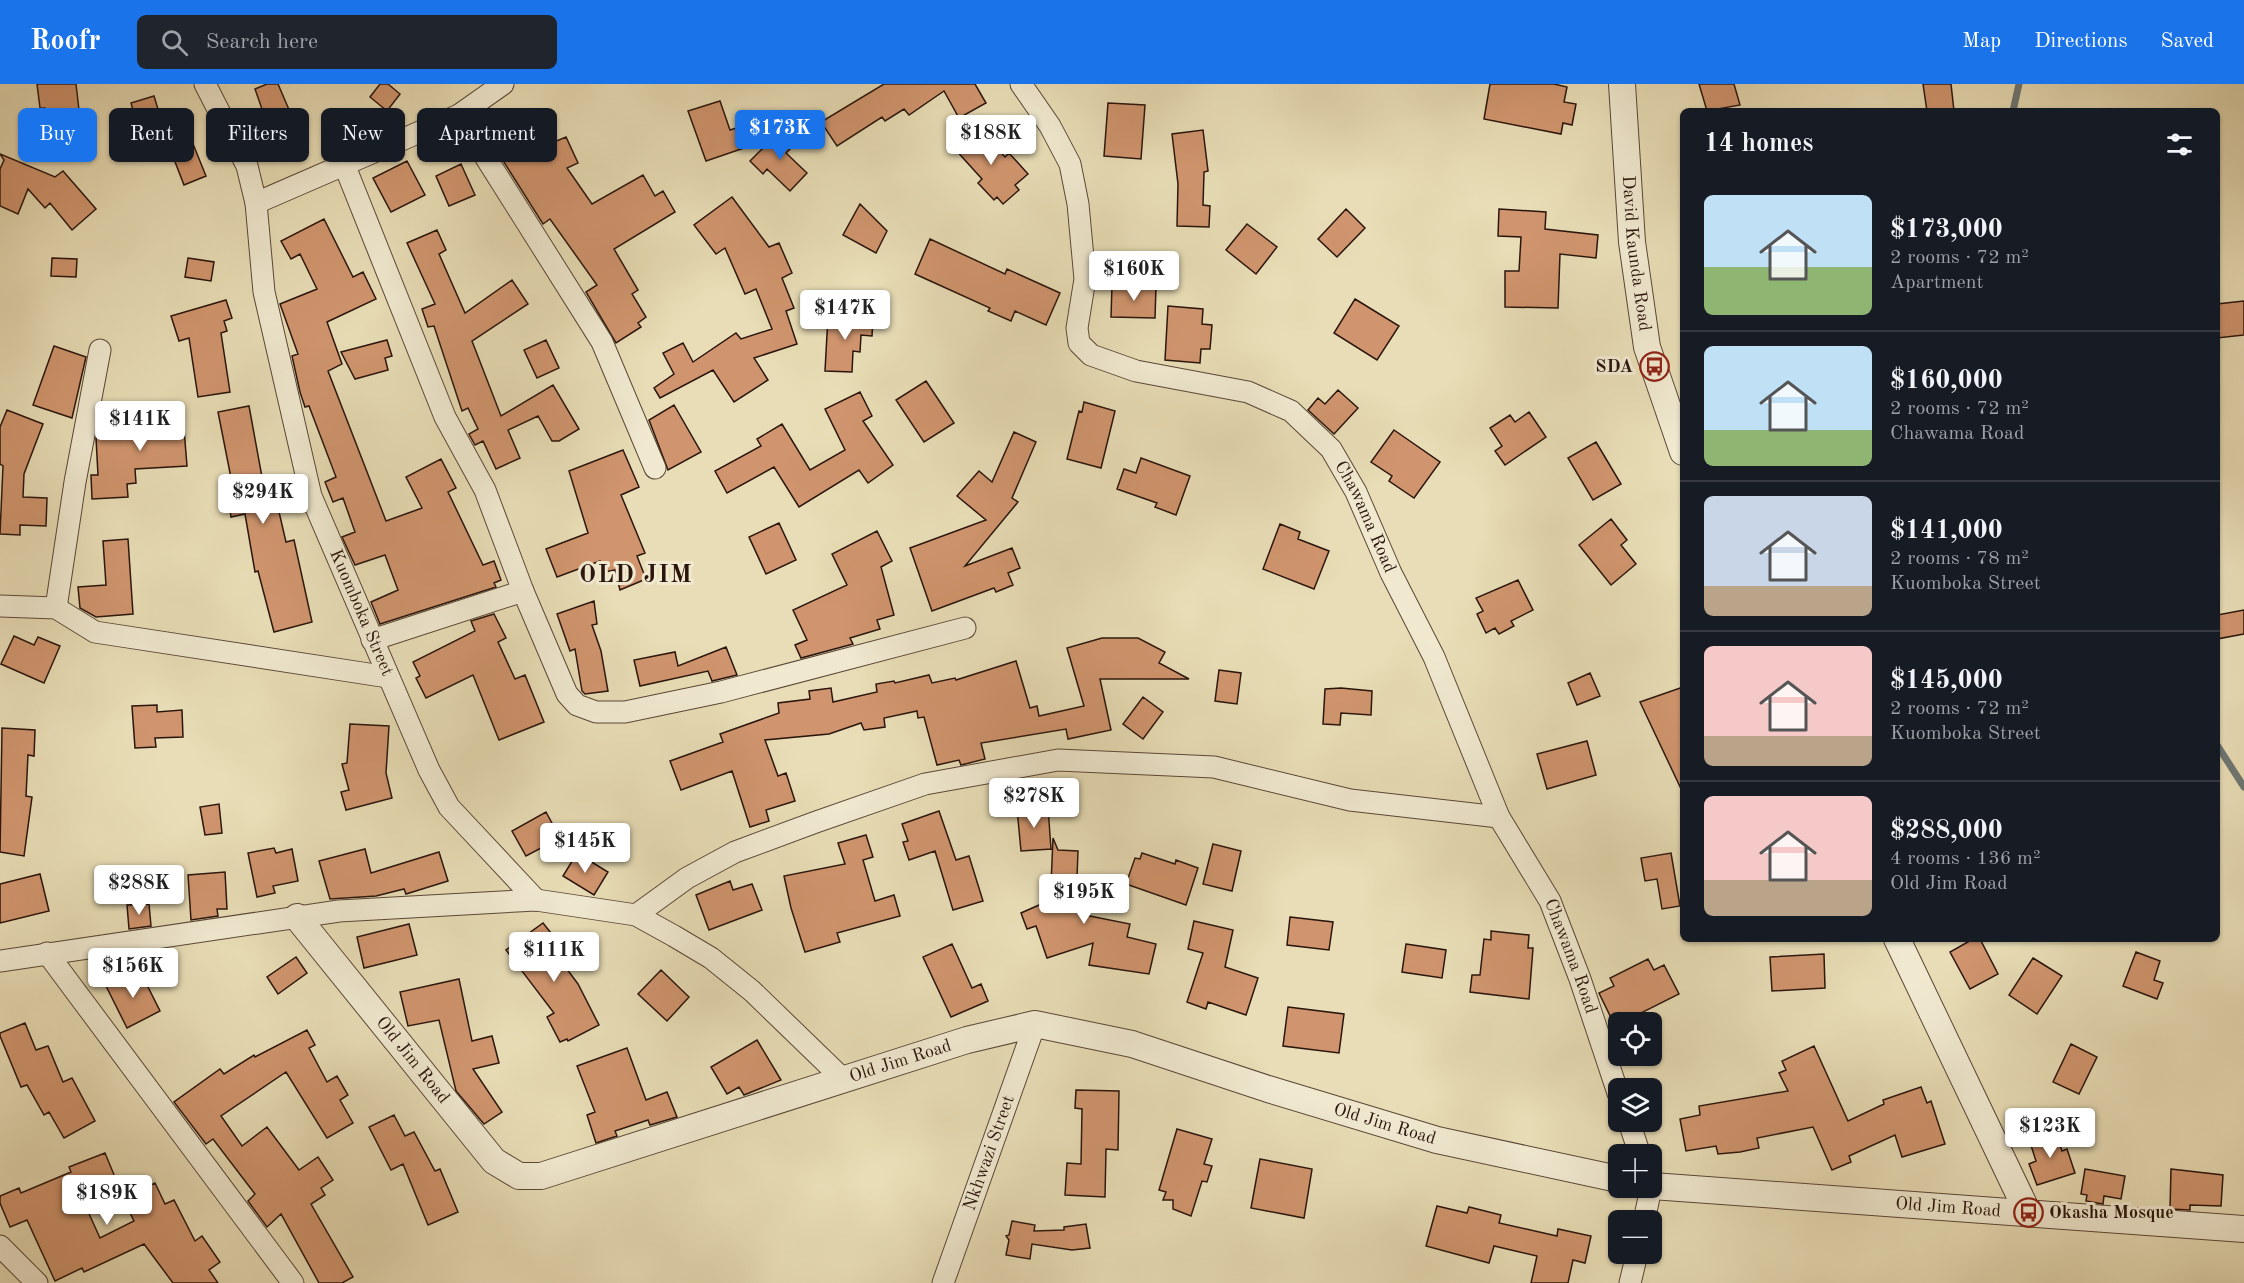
<!DOCTYPE html>
<html lang="en">
<head>
<meta charset="utf-8">
<style>
	:root { --surface:#171b24; --page:#20242c; --text:#f1f3f6; --muted:#9ea1a6; --line:#363941; --accent:#1a73e8 }
	body { margin:0; font-family:"Old Standard TT",serif; background:var(--page); color:var(--text); height:100vh; display:flex; flex-direction:column; font-size:22px; white-space:nowrap }
	* { box-sizing:border-box; margin:0 }
	p { font-size:20px; color:var(--muted) }
	.icon { flex:none; width:33px; height:33px; fill:none; stroke:currentColor; stroke-width:2; stroke-linecap:round; stroke-linejoin:round }
	.map { position:relative; flex:1; overflow:hidden }
	.panel { position:absolute; left:1680px; top:24px; width:540px; height:834px; display:flex; flex-direction:column; background:var(--surface); border-radius:9px; box-shadow:0 2px 4px #0004 }
	.panel>* { flex:none }
	.top-card { position:absolute; left:18px; top:24px; width:570px; height:54px; display:flex; gap:12px }
	.tools { position:absolute; left:1608px; top:928px; display:grid; gap:12px }
	.tools a { display:grid; place-items:center; width:54px; height:54px; border-radius:9px; background:var(--surface); box-shadow:0 2px 4px #0004; font-size:30px }
	.price { position:absolute; translate:-50% -51px; padding:0 14px; border-radius:6px; background:#fff; color:#222; font-size:20px; line-height:39px; filter:drop-shadow(0 2px 3px #0008) }
	.price::after { content:''; position:absolute; left:50%; top:36px; width:18px; height:14px; margin-left:-9px; background:inherit; clip-path:polygon(0 0,100% 0,50% 100%) }
	.price.active { background:var(--accent); color:#fff }
	ul { padding:0; list-style:none }
	li { display:flex; align-items:center; gap:18px; height:150px; padding:0 24px }
	li+li { border-top:2px solid var(--line) }
	li span { display:grid; place-items:center; flex:none; width:168px; height:120px; border-radius:9px; color:#555 }
	li>.icon { margin-inline-start:auto }
	span .icon { width:72px; height:72px; fill:#fffc; stroke-width:1 }
	li b { font-size:26px }
	h2 { display:flex; justify-content:space-between; align-items:center; height:72px; padding:0 24px; font-size:26px }
	.chip { padding:0 21px; border-radius:9px; background:var(--surface); box-shadow:0 2px 4px #0004; font-size:21px; line-height:54px }
	.chip.active { background:var(--accent); color:#fff }
	header { display:flex; align-items:center; gap:36px; box-sizing:border-box; height:84px; padding:0 30px; background:var(--accent); color:#fff }
	header strong { font-size:28px }
	nav { display:flex; gap:33px; margin-inline-start:auto; font-size:21px }
	.search { width:420px; height:54px; background:var(--page); display:flex; align-items:center; gap:15px; box-sizing:border-box; padding:0 21px; border-radius:9px; color:var(--muted); font-size:22px }
	.map>svg:first-child { display:block }
	.lines { fill:none; stroke-linecap:round; stroke-linejoin:round }
	.stream { stroke:#6e7874; stroke-width:7 }
	.building { fill:#d0956e; stroke:#2a150d; stroke-width:1.5 }
	.minor-casing { stroke:#5a4737; stroke-width:23 }
	.tertiary-casing { stroke:#5a4737; stroke-width:28 }
	.minor { stroke:#f0e9d0; stroke-width:21 }
	.tertiary { stroke:#f0e9d0; stroke-width:26 }
	.labels { text-anchor:middle; dominant-baseline:central; stroke-width:6; stroke-linejoin:round; paint-order:stroke }
	.street-label { font-size:18px; fill:#2a150d; stroke:#f0e9d0 }
	.poi-label { font-size:18px; font-weight:bold; fill:#2a150d; stroke:#f0e9d0; text-anchor:end }
	.district-label { font-size:24px; font-weight:bold; letter-spacing:1.5px; fill:#2a150d; stroke:#f0e9d0 }
</style>
</head>
<body>
<header>
<strong>Roofr</strong>
<div class="search"><svg class="icon" aria-label="search" viewBox="0 0 24 24"><circle cx="10" cy="10" r="6"/><path d="M15 15l6 6"/></svg>Search here</div>
<nav><a>Map</a><a>Directions</a><a>Saved</a></nav>
</header>
<div class="map">
<svg width="2244" height="1199" viewBox="0 0 2244 1199">
	<rect width="100%" height="100%" fill="#e8ddb6"/>
	<filter id="stains"><feTurbulence type="fractalNoise" baseFrequency=".00333" numOctaves="4"/><feColorMatrix values="0 0 0 0 .2 0 0 0 0 .09 0 0 0 0 .02 0 0 0 .5 -.17"/></filter>
	<radialGradient id="worn" r=".72"><stop offset=".6" stop-color="#630" stop-opacity="0"/><stop offset="1" stop-color="#630" stop-opacity=".3"/></radialGradient>
	<g class="lines">
		<path class="stream" d="M2013,27L2019,0
			M2217,661L2244,703"/>
	</g>
	<path class="building" d="M37,0H76L80,35L47,39L45,24H40Z
		M267,0H278L296,42L253,60L242,34L262,25L255,5Z
		M380,0H388L400,10L387,27L370,13Z
		M884,0H975L986,19L959,34L944,7L909,31L904,25L885,37L882,33L837,62L821,38Z
		M1490,0H1554L1567,3L1564,18L1576,20L1572,41L1563,39L1561,50L1484,35Z
		M1699,0H1734L1740,21L1707,27Z
		M1923,0H1951L1954,27H1927Z
		M154,12L161,35L137,41L131,19Z
		M720,17L730,46L740,43L747,63L706,77L688,27Z
		M1108,19L1145,21L1141,75L1104,72Z
		M977,43L1005,73L1009,69L1028,90L1015,101L1019,106L1003,120L997,113L994,116L978,99L982,95L954,64Z
		M508,44L521,72L566,53L578,79L567,84L592,120L643,91L655,112L663,107L675,128L614,165L638,206L632,210L646,233L638,239L641,243L616,259L586,208L597,201L550,135L543,140L490,56Z
		M782,45L796,59L786,69L807,89L790,107L767,85L763,90L750,77Z
		M1203,46L1208,87L1204,88L1203,121L1210,122L1209,143L1177,142L1178,100L1172,50Z
		M191,55L206,92L184,101L172,70V63Z
		M0,70L55,93L63,87L96,125L72,146L50,119L45,124L28,105L18,130L0,122V85L4,76Z
		M407,77L425,111L391,128L373,94Z
		M461,80L475,111L449,122L436,92Z
		M732,113L769,163L779,159L792,189L782,194L794,224L786,227L797,260L754,274L768,296L734,318L713,286L660,314L654,304L674,290L663,269L683,259L693,278L736,249L741,255L772,245L756,205L745,210L725,164L716,170L694,141Z
		M860,120L887,147L876,169L843,151Z
		M1346,125L1365,144L1337,173L1318,155Z
		M1499,125L1546,128L1545,145L1598,151L1596,174L1560,170L1558,224L1505,223V187H1519L1521,153L1498,152Z
		M324,135L353,193L363,188L376,215L327,238L342,280L328,287L386,437L422,424L406,393L441,375L456,404L448,408L483,481L494,477L501,496L494,499L496,503L380,540L371,518L398,506L385,471L355,481L342,453L355,448L343,414L333,418L325,398L336,393L309,322L305,323L300,308L292,272L298,270L280,220L317,205L300,170L291,175L281,157Z
		M1247,140L1277,163L1256,190L1226,166Z
		M437,146L446,166L439,170L465,229L512,196L528,220L472,257L501,332L553,301L579,345L559,357H552L538,332L508,346L520,374L496,385L483,357L475,361L469,350L478,345L468,324L462,327L434,242L428,243L422,225L435,220L407,159Z
		M930,155L1005,190L1007,185L1060,209L1046,241L1015,227L1011,237L988,227L990,224L915,190Z
		M52,174L77,175L76,193L51,192Z
		M188,174L214,178L211,197L185,193Z
		M1112,201L1156,202L1155,234L1111,233Z
		M1355,215L1399,242L1377,276L1334,249Z
		M226,216L232,234L224,237L227,247L221,249L230,308L198,313L189,254L179,257L171,232Z
		M2244,217V251L2217,254V220Z
		M1168,222L1203,225L1202,240L1212,241L1210,265H1201L1200,279L1165,276Z
		M828,232L873,235L872,252L861,251L860,268L853,267L852,288L825,287Z
		M387,256L392,272L385,274L388,286L355,295L341,268Z
		M546,256L559,284L537,294L524,266Z
		M54,262L86,273L72,334L33,321Z
		M926,297L954,339L924,358L896,316Z
		M1338,306L1358,324L1334,350L1308,326L1318,314L1325,320Z
		M860,308L872,332L863,337L893,381L868,399L859,386L799,423L774,383L727,409L715,387L761,362L757,355L782,340L810,386L845,366L825,325Z
		M1084,318L1115,327L1101,384L1067,375L1079,327L1082,328Z
		M182,320L187,382L135,385L136,399L127,400L128,413L92,415L91,391H98L96,354L149,352L147,322Z
		M674,321L701,368L668,386L649,336Z
		M249,322L264,404L273,402L286,458L294,456L312,538L274,548L258,487L255,488L245,430L231,433L228,410L234,409L218,328Z
		M7,326L43,340L24,390L23,413L47,414L46,442L20,441V451L0,450L3,382L0,380V343Z
		M1529,328L1546,353L1505,381L1495,367L1502,362L1490,344L1510,331L1515,338Z
		M1394,346L1440,378L1414,414L1389,397L1392,392L1371,378Z
		M1014,348L1036,358L1012,414L1018,418L965,482L1012,464L1020,484L1008,489L1013,501L996,508L994,504L932,527L910,464L986,436L957,412L979,387L992,398Z
		M1596,358L1621,400L1593,416L1568,374Z
		M623,366L639,403L621,411L645,469L637,472L646,495L620,506L615,486L605,488L600,477L557,493L546,465L588,449L569,387Z
		M1141,374L1190,392L1176,431L1155,423L1157,419L1117,405L1124,385L1136,389Z
		M1611,435L1627,456L1621,461L1636,480L1611,501L1579,461Z
		M779,439L796,476L766,490L749,453Z
		M1280,440L1300,448L1298,455L1329,467L1314,505L1263,485Z
		M877,447L892,477L881,483L894,531L877,536L880,545L850,554L853,560L801,574L795,561L807,556L793,526L847,501L832,470Z
		M128,455L133,530L96,533L80,524L78,503L106,501L103,457Z
		M1518,496L1533,526L1511,537L1514,542L1499,550L1495,544L1486,549L1477,530L1483,527L1476,514Z
		M594,517L597,540L592,541L601,567L608,607L585,610L582,607L575,565L570,567L557,530Z
		M2244,526V550L2217,555V531Z
		M494,530L506,554L498,558L515,595L525,591L544,638L499,656L473,591L426,614L416,594L420,592L413,578L475,547L471,537Z
		M14,552L34,561L38,553L60,562L44,599L1,580Z
		M1102,554H1138L1165,568L1159,579L1189,595H1100L1111,646L1068,655L1066,645L981,659L985,675L961,681L959,676L937,681L924,633L918,634L917,627L884,634L885,643L864,646L861,639L829,650L765,656L778,692L786,689L795,717L766,726L769,737L750,743L732,687L681,706L670,677L723,658L720,650L779,629L778,619L810,615L809,607L831,604L833,618L877,608L876,600L894,597L895,599L929,591L932,599L955,594L956,596L1016,577L1030,624L1037,622L1039,632L1084,622L1067,564Z
		M726,563L737,591L712,597L708,587L640,602L634,576L675,568L678,582Z
		M1219,586L1241,589L1237,620L1215,617Z
		M1590,589L1600,612L1577,621L1568,599Z
		M1683,603V709L1640,618Z
		M1341,604L1372,607L1371,631L1341,629L1340,641L1323,640L1325,605Z
		M1143,613L1163,628L1143,655L1123,640Z
		M157,621V628L182,626L183,653L155,654L156,663L135,664L132,622Z
		M350,640L389,642L386,689L392,714L346,726L341,708L349,706L342,680L347,679Z
		M2,644L35,646L34,672L28,671L26,712L32,713L24,772L0,768Z
		M1587,657L1596,691L1547,705L1537,670Z
		M219,720L222,749L205,751L200,723Z
		M1048,723L1051,765L1021,767L1017,725Z
		M939,727L956,776L969,772L983,817L953,826L935,767L909,776L903,758L908,757L902,740Z
		M546,728L560,754L526,772L512,747Z
		M866,751L873,773L863,776L875,817L894,811L900,832L837,849L840,858L805,868L791,824L784,792L845,780L838,759Z
		M1053,754L1058,766L1078,767L1077,793L1067,792L1080,830L1130,840L1127,853L1156,860L1149,890L1089,881L1093,859L1047,874L1036,842L1027,845L1021,829L1055,814L1051,801Z
		M1213,760L1241,767L1232,807L1203,800Z
		M274,764L276,769L292,765L298,797L273,802L275,809L257,813L248,769Z
		M365,765L371,789L439,768L448,797L406,810L404,805L376,812L330,815L319,777Z
		M577,769L608,788L594,811L563,792Z
		M1142,769L1175,780L1176,776L1198,784L1186,821L1126,800L1135,774L1140,775Z
		M1671,769L1680,822L1662,825L1657,795L1645,797L1641,774Z
		M225,788L227,825H217L218,832L191,836L188,791Z
		M40,790L49,827L0,839V800Z
		M730,797L733,806L752,800L762,826L709,846L696,811Z
		M149,820L151,842L129,845L127,821Z
		M1290,833L1333,838L1329,866L1287,861Z
		M1194,837L1233,846L1225,883L1258,894L1246,931L1208,918L1206,925L1187,918L1203,869L1188,865Z
		M543,839L562,863L555,869L578,900L599,941L568,957L567,955L560,958L547,933L554,929L506,866Z
		M409,840L417,871L364,884L357,853Z
		M1491,847L1529,851L1528,864H1533L1529,915L1470,908L1472,891H1480L1484,855L1491,856Z
		M1973,855H1980L1998,890L1970,905L1950,868Z
		M952,860L972,904L981,900L988,917L951,933L923,873Z
		M1406,860L1446,866L1442,894L1402,888Z
		M2136,868L2160,877L2154,896L2163,899L2157,915L2123,902Z
		M1824,870L1825,904L1772,907L1770,873Z
		M296,873L307,889L278,910L267,893Z
		M2033,874L2062,892L2037,930L2009,911Z
		M1648,875L1654,886L1664,881L1679,910L1615,942L1599,909L1614,902L1610,894Z
		M139,885L160,927L127,944L106,902Z
		M661,886L689,913L667,937L638,910Z
		M459,895L472,957L492,952L499,979L473,985L502,1028L484,1040L456,1007L439,936L408,942L400,908Z
		M1288,923L1344,930L1339,969L1283,962Z
		M25,939L36,966L48,962L63,998L72,994L95,1037L64,1054L49,1028L44,1031L27,1001L21,1003L0,952V949Z
		M307,946L315,961L309,964L327,998L337,992L348,1011L340,1016L353,1039L327,1054L286,988L221,1032L242,1062L267,1043L299,1086L318,1073L333,1096L321,1104L325,1111L311,1120L353,1193L342,1199H319L281,1130L267,1143L248,1117L255,1110L213,1055L206,1060L174,1018L220,985L224,990L254,971L255,973Z
		M757,956L781,996L744,1011L739,1003L727,1010L711,983Z
		M2071,960L2097,973L2079,1010L2053,998Z
		M1814,962L1848,1037L1884,1020L1883,1016L1921,1003L1927,1019L1931,1017L1945,1060L1902,1073L1895,1051L1849,1072L1851,1078L1832,1086L1813,1043L1757,1054L1759,1064L1740,1068L1718,1070L1716,1062L1686,1067L1680,1035L1700,1031L1699,1022L1788,1007L1779,989L1786,986L1782,977Z
		M627,964L646,1016L667,1008L677,1033L650,1041L648,1036L615,1047L617,1052L596,1059L587,1031L595,1028L577,982Z
		M1076,1006L1119,1007L1118,1066L1106,1065L1105,1113L1065,1111L1067,1079L1081,1080L1082,1025L1075,1024Z
		M394,1031L405,1052L414,1048L435,1087L440,1085L458,1128L428,1141L403,1080L391,1086L369,1043Z
		M1177,1045L1212,1055L1204,1080L1212,1082L1207,1098L1202,1097L1191,1132L1173,1125V1116H1163L1166,1108L1159,1106Z
		M2055,1047L2062,1067L2067,1065L2075,1089L2037,1101L2029,1080L2036,1077L2029,1055Z
		M105,1069L117,1098L81,1112L100,1154L134,1137L123,1115L155,1099L165,1120L174,1116L195,1157L202,1152L220,1178L209,1186L218,1199H173L144,1160L84,1188L82,1184L55,1197L27,1136L10,1143L0,1119V1112L19,1104L21,1109L71,1088L69,1083Z
		M1260,1075L1312,1085L1304,1134L1251,1124Z
		M2085,1085L2125,1092L2121,1115L2104,1112L2103,1120L2086,1117L2087,1111L2081,1110Z
		M2171,1085L2223,1091L2221,1122L2190,1121V1126L2170,1125Z
		M1437,1122L1467,1129L1469,1123L1501,1131L1499,1139L1557,1152L1558,1145L1591,1152L1585,1179L1573,1176L1568,1199H1531L1537,1172L1494,1162L1489,1179L1426,1162Z
		M1012,1137L1035,1141L1034,1147L1064,1146V1143L1086,1140L1090,1164L1072,1166L1032,1160L1030,1175L1006,1171L1009,1156L1006,1152L1009,1151Z"/>
	<g class="lines">
		<defs>
			<g id="minor">
				<path id="s1" d="M205,0L247,82L256,119L264,208L311,412L429,686L449,723L536,816"/>
				<path id="s2" d="M1021,0L1050,42L1070,80L1078,120L1085,195L1077,244L1079,259L1091,271L1136,287L1248,308L1291,327L1331,365L1356,408L1391,489L1434,573L1499,733L1550,817L1580,895L1618,1009"/>
				<path d="M459,31L602,258L655,384"/>
				<path d="M344,80L445,333L485,406L523,507L567,610L577,621L596,628H625L721,608L965,544"/>
				<path d="M256,119L459,31L503,0"/>
				<path d="M0,522L56,524L95,548L388,593"/>
				<path d="M56,524L75,398L100,266"/>
				<path d="M372,556L523,507"/>
				<path d="M636,831L687,794L735,768L816,738L925,700L1058,676L1214,683L1350,716L1499,733"/>
				<path d="M47,869L293,1199"/>
				<path d="M0,877L339,827L536,816L636,831L674,852L711,874L752,907L845,997"/>
				<path d="M1629,1038L1640,1071"/>
				<path d="M1644,1137L1651,1104"/>
				<path d="M0,1162L37,1199"/>
				<path id="s3" d="M943,1199L1035,940"/>
				<path d="M1630,1199L1637,1170"/>
			</g>
			<g id="tertiary">
				<path id="s4" d="M1622,0L1632,158L1647,263L1683,368"/>
				<path id="s5" d="M297,833L494,1077L519,1092H541L967,956L1035,940L1132,960L1268,1005L1437,1056L1618,1095"/>
				<path d="M1897,855L2028,1129"/>
				<path id="s6" d="M1652,1102L2244,1145"/>
			</g>
		</defs>
		<use href="#minor" class="minor-casing"/>
		<use href="#tertiary" class="tertiary-casing"/>
		<use href="#minor" class="minor"/>
		<use href="#tertiary" class="tertiary"/>
	</g>
	<defs>
		<symbol id="bus-ring" viewBox="-11 -11 22 22"><circle r="9.5" fill="#f0e9d0" stroke="#8f2418" stroke-width="1.5"/><path d="M-5-6H5V4H4V6H2V4H-2V6H-4V4H-5ZM-3.5-4V0h7V-4ZM-3.5 1.2v1.5H-2V1.2ZM2 1.2v1.5H3.5V1.2Z" fill="#8f2418"/></symbol>
	</defs>
	<g fill-rule="evenodd">
		<use href="#bus-ring" x="1638" y="266" width="33" height="33"/>
		<use href="#bus-ring" x="2012" y="1112" width="33" height="33"/>
	</g>
	<g class="labels">
		<g class="street-label">
			<text stroke="none"><textPath href="#s4" startOffset="170">David Kaunda Road</textPath></text>
			<text stroke="none"><textPath href="#s2" startOffset="632">Chawama Road</textPath></text>
			<text stroke="none"><textPath href="#s1" startOffset="556">Kuomboka Street</textPath></text>
			<text stroke="none"><textPath href="#s2" startOffset="1118">Chawama Road</textPath></text>
			<text stroke="none"><textPath href="#s5" startOffset="184">Old Jim Road</textPath></text>
			<text stroke="none"><textPath href="#s5" startOffset="742">Old Jim Road</textPath></text>
			<text stroke="none"><textPath href="#s5" startOffset="1246">Old Jim Road</textPath></text>
			<text stroke="none"><textPath href="#s3" startOffset="138">Nkhwazi Street</textPath></text>
			<text stroke="none"><textPath href="#s6" startOffset="297">Old Jim Road</textPath></text>
		</g>
		<g class="poi-label">
			<text x="1633" y="283">SDA</text>
			<text x="2049" y="1129" text-anchor="start">Okasha Mosque</text>
		</g>
		<g class="district-label">
			<text x="636" y="492">OLD JIM</text>
		</g>
	</g>
	<rect width="100%" height="100%" filter="url(#stains)"/>
	<rect width="100%" height="100%" fill="url(#worn)"/>
</svg>
<div class="tools">
<a><svg class="icon" aria-label="locate" viewBox="0 0 24 24"><circle cx="12" cy="12" r="6"/><path d="M12 2v4M12 18v4M2 12h4M18 12h4"/></svg></a>
<a><svg class="icon" aria-label="layers" viewBox="0 0 24 24"><path d="M12 4l9 5-9 5-9-5zM3 14l9 5 9-5"/></svg></a>
<a>+</a>
<a>−</a>
</div>
<b class="price active" style="left:780px;top:77px">$173K</b>
<b class="price" style="left:991px;top:82px">$188K</b>
<b class="price" style="left:1134px;top:218px">$160K</b>
<b class="price" style="left:845px;top:257px">$147K</b>
<b class="price" style="left:140px;top:368px">$141K</b>
<b class="price" style="left:263px;top:441px">$294K</b>
<b class="price" style="left:1034px;top:745px">$278K</b>
<b class="price" style="left:585px;top:790px">$145K</b>
<b class="price" style="left:139px;top:832px">$288K</b>
<b class="price" style="left:1084px;top:841px">$195K</b>
<b class="price" style="left:554px;top:899px">$111K</b>
<b class="price" style="left:133px;top:915px">$156K</b>
<b class="price" style="left:2050px;top:1075px">$123K</b>
<b class="price" style="left:107px;top:1142px">$189K</b>
<div class="top-card">
<a class="chip active">Buy</a>
<a class="chip">Rent</a>
<a class="chip">Filters</a>
<a class="chip">New</a>
<a class="chip">Apartment</a>
</div>
<section class="panel">
<h2>14 homes<svg class="icon" aria-label="filters" viewBox="0 0 24 24"><path d="M4 7h16M4 17h16"/><circle cx="9" cy="7" r="2"/><circle cx="15" cy="17" r="2"/></svg></h2>
<ul>
<li><span style="background:linear-gradient(#bfe0f5 60%,#8fb573 0)"><svg class="icon" aria-label="home" viewBox="0 0 24 24"><path d="M3 11l9-7 9 7M6 9v11h12V9"/></svg></span><div><b>$173,000</b><p>2 rooms · 72 m²</p><p>Apartment</p></div></li>
<li><span style="background:linear-gradient(#bfe0f5 70%,#8fb573 0)"><svg class="icon" aria-label="home" viewBox="0 0 24 24"><path d="M3 11l9-7 9 7M6 9v11h12V9"/></svg></span><div><b>$160,000</b><p>2 rooms · 72 m²</p><p>Chawama Road</p></div></li>
<li><span style="background:linear-gradient(#c9d6e8 75%,#b9a48a 0)"><svg class="icon" aria-label="home" viewBox="0 0 24 24"><path d="M3 11l9-7 9 7M6 9v11h12V9"/></svg></span><div><b>$141,000</b><p>2 rooms · 78 m²</p><p>Kuomboka Street</p></div></li>
<li><span style="background:linear-gradient(#f6c9c9 75%,#b9a48a 0)"><svg class="icon" aria-label="home" viewBox="0 0 24 24"><path d="M3 11l9-7 9 7M6 9v11h12V9"/></svg></span><div><b>$145,000</b><p>2 rooms · 72 m²</p><p>Kuomboka Street</p></div></li>
<li><span style="background:linear-gradient(#f6c9c9 70%,#b9a48a 0)"><svg class="icon" aria-label="home" viewBox="0 0 24 24"><path d="M3 11l9-7 9 7M6 9v11h12V9"/></svg></span><div><b>$288,000</b><p>4 rooms · 136 m²</p><p>Old Jim Road</p></div></li>
</ul>
</section>
</div>
</body>
</html>
